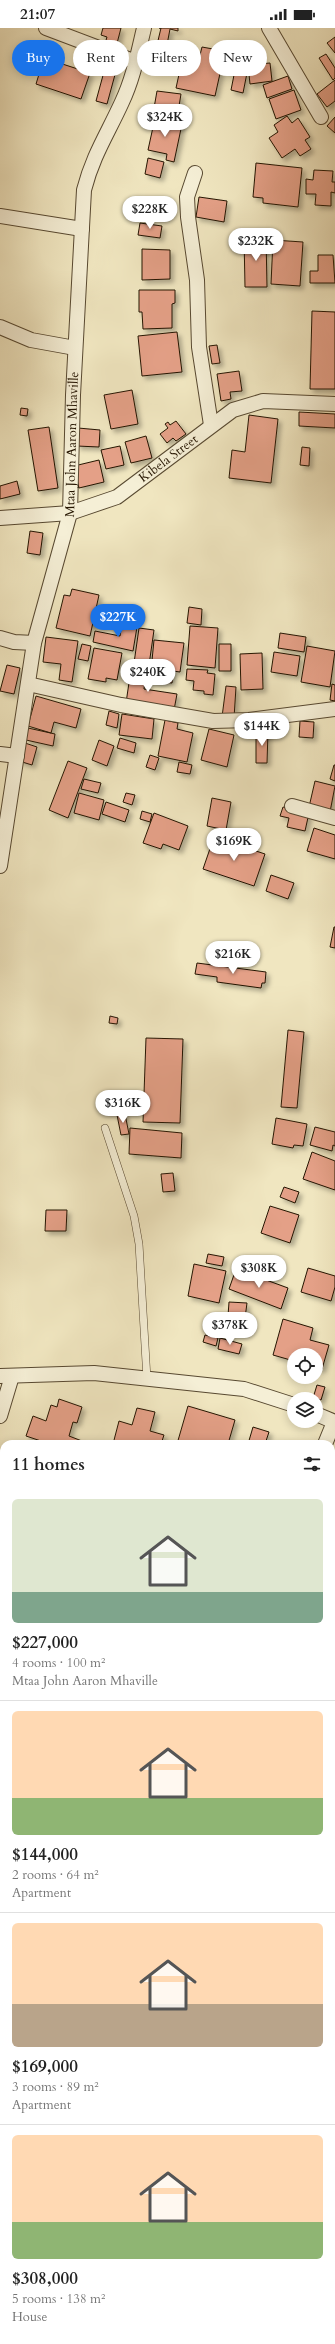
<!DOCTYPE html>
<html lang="en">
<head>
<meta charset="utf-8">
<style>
	:root { --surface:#fff; --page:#f6f6f6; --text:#222; --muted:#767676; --line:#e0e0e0; --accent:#1a73e8 }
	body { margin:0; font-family:Cardo,serif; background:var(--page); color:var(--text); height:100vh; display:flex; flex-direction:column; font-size:15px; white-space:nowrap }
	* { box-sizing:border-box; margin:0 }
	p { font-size:13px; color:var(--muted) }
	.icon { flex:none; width:22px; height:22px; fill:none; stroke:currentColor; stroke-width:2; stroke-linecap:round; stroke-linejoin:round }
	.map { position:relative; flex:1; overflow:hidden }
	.panel { position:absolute; left:0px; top:1412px; width:335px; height:904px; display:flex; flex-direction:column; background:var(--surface); border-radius:12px 12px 0 0; box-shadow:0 2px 10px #0003 }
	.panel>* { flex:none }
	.top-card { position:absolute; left:12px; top:12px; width:311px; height:36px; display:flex; gap:8px }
	.buttons { position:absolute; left:287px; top:1320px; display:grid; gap:8px }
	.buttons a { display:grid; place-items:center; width:36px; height:36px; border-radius:50%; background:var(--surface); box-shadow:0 2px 10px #0003; font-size:20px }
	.price { position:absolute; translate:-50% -34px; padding:0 9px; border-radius:14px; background:#fff; color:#222; font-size:13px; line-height:26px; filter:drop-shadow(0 1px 2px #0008) }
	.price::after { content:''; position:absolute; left:50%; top:24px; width:12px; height:9px; margin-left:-6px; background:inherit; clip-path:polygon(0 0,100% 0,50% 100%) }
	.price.selected { background:var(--accent); color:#fff }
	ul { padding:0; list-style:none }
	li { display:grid; align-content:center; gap:8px; height:212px; padding:0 12px }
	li+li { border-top:1px solid var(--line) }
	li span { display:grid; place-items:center; height:124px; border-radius:6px; color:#555 }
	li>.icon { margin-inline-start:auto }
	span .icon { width:72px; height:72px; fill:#fffc; stroke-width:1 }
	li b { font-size:17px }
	h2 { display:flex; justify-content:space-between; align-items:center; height:48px; padding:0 12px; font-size:17px }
	.pill { padding:0 14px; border-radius:18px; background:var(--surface); box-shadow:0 2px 10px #0003; font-size:14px; line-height:36px }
	.pill.selected { background:var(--accent); color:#fff }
	.status { display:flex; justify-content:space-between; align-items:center; height:28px; padding:0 20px; background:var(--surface); direction:ltr }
	.status svg { height:11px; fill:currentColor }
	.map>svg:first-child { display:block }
	.building { fill:#e4a087; stroke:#251501; filter:url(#shadow) }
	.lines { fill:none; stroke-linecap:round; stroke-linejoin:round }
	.lane-casing { stroke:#584931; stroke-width:8 }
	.street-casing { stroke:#584931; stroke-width:16 }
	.lane { stroke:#f5efd6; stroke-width:7 }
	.street { stroke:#f5efd6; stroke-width:14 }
	.labels { text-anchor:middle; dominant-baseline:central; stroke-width:3; stroke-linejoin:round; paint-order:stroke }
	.street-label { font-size:13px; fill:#251501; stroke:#f5efd6 }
</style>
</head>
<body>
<div class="status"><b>21:07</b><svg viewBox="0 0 49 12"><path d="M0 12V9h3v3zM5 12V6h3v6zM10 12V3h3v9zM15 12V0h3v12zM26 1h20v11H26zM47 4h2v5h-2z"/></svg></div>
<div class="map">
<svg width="335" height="2316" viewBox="0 0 335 2316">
	<defs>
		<filter id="shadow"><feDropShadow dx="3.5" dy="3.5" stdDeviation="2" flood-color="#0004"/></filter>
	</defs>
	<rect width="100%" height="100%" fill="#f0e6c0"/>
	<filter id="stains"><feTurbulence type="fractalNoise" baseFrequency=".005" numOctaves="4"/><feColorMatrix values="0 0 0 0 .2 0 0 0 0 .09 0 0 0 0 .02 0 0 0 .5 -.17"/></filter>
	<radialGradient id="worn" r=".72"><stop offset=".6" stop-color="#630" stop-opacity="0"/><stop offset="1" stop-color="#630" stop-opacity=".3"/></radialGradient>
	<path class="building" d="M103,0H121L115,23L104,19L107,9L101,7Z
		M159,0H178V3L170,1L166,22L156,21L161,0Z
		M335,9V25L327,15Z
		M202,19L235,25L232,44L221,41L215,68L176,60L183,28L189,30L190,25L200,27Z
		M241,20L250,22L246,41L236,40Z
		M326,26L335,40V50L333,52L319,30Z
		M44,30L90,45L81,71L36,56Z
		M270,35L272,53L250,56L248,37Z
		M105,40L116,43L107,76L96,73Z
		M235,42L247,45L243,65L231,62Z
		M288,48L292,61L267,70L263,57Z
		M335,52V73L327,79L317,66Z
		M294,62L301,82L276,91L269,71Z
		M157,63L181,66L178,84L154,80Z
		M287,88L292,95L298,90L310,109L305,112L311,121L300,128L295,121L282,130L269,110L278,104L274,97Z
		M335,89V105L327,98Z
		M155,90L182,96L174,134L166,132L167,126L148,122Z
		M148,130L164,134L160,150L145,146Z
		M256,135L302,140L298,179L263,175V170L253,169Z
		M314,142L333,143L332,154H335V165L331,164V178L315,177L316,166H306V151L313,152Z
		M199,169L227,173L224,194L196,189Z
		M140,195L162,198L160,210L138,207Z
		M244,208H266L267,259H245Z
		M273,212L303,214L300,258L271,256Z
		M142,221L170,222V251L142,252Z
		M318,227H333L335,255H310V243H318Z
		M139,262H175V275L172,276V300L143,301L142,284H139Z
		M312,283L335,284V361H310Z
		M177,304L182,344L142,348L138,308Z
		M217,317L220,335L212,336L209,318Z
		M239,343L242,363L230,364L231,371L221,373L217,346Z
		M132,362L138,396L111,401L104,367Z
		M21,380L28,381L27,388L20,387Z
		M299,384L335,386V400L299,398Z
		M249,387L278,391L271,455L229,450L232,422L245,424Z
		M176,393L186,406L176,413L173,410L167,415L160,406L168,400L165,396L168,394L170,397Z
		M49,399L58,460L38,463L28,402Z
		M78,400L100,402L99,419L77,418Z
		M146,408L152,430L131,435L125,414Z
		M120,418L124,437L106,441L101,422Z
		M302,419L310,420L309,438L300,437Z
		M99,432L104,454L79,460L74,438Z
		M17,453L20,466L0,471V458Z
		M30,503L43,505L40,527L27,525Z
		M72,561L99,567L90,608L56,600L64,567L70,568Z
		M189,579L202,581L201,597L187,595Z
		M122,596L137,599L133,623L93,614L95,603L120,608Z
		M190,598L218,600L215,640L187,637Z
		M139,600L154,602L149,637L134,635Z
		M280,605L306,609L304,624L278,620Z
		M46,609L78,613L72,654L59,652L61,636L43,634Z
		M154,612L184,615L180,644L173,643L172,655L150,653Z
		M82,616L91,618L88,633L78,631Z
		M219,616H231V643H219Z
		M307,618L335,623L330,659L301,654Z
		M94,620L122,625L117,652L106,650V654L88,651Z
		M274,624L300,628L297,648L271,644Z
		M262,625L263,661L241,662L240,626Z
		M7,637L20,640L14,666L0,663Z
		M131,641L146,643L144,661L177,666L174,682L126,675Z
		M187,641L208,642L207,645L215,646L213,667L204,666V663L193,662L194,653L186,652Z
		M332,656L335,657V673L330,672Z
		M226,658L236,659L234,690L222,689Z
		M36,668L81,681L76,700L54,694L51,705L28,698Z
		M109,683L119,686L117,700L106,697Z
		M122,686L154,691L152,711L119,707Z
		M165,692L178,695L177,701L193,705L187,734L158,728Z
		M300,693L314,694L313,710L299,709Z
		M28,700L55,706L53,718L26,712Z
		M209,701L234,707L227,739L201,732Z
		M256,703H268L267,735H256Z
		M120,710L136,715L134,725L117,720Z
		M99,712L114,718L107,738L92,732Z
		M25,715L37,719L32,737L19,733Z
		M150,727L159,730L155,742L146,739Z
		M68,733L87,740L68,790L49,782Z
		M179,734L192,737L190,746L177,744Z
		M334,737H335V753L330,751Z
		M84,751L101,755L98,765L81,761Z
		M315,753L335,758L330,784L309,779Z
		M79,765L104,772L99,792L74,785Z
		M126,765L135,767L132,777L123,774Z
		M212,770L231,774L226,802L207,798Z
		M106,774L129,782L125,794L102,786Z
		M283,779L309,785L305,803L287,799L289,790L280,788Z
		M142,783L152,786L150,794L140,791Z
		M154,785L188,798L179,822L163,816L161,821L143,815Z
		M314,800L335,807V831L307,823Z
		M214,809L265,826L254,858L203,841Z
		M271,847L294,855L288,871L266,863Z
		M334,899H335V920L330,919Z
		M197,935L266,944L265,955H262L261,960L217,954V949L195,946Z
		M110,988L118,990L117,996L109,995Z
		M288,1002L304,1004L297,1080L281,1079Z
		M146,1010L183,1011L180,1095L143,1094Z
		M125,1086L129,1106L121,1107L117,1087Z
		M276,1090L307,1096L303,1118L294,1117L293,1120L272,1116Z
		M315,1099L335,1104V1118L333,1117L332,1123L310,1117Z
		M130,1100L182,1105L181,1130L129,1126Z
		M312,1124L335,1133V1162L303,1151Z
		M173,1145L175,1163L163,1164L161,1146Z
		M284,1159L299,1164L295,1175L280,1169Z
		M270,1178L299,1187L290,1215L261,1205Z
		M46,1182H67L66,1203H45Z
		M208,1226L224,1229L222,1238L206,1235Z
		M194,1236L226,1243L219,1275L188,1268Z
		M308,1240L335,1248V1259L331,1273L301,1264Z
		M236,1241L288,1260L281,1281L229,1261Z
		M229,1274L247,1275L245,1290L228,1288Z
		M208,1290L215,1292L213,1296L221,1298L219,1306L205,1301Z
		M283,1291L313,1300L310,1312L329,1317L322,1341L316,1340V1327H294V1333L273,1327Z
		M205,1307L218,1310L216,1318L203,1314Z
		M220,1310L242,1316L239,1326L218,1321Z
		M317,1357L325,1359L321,1372L313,1370Z
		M59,1371L82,1379L77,1395L73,1394L69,1408L82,1413L81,1416H50L26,1408L33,1388L46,1393L51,1377L57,1379Z
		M188,1378L235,1392L228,1416H177Z
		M137,1380L155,1384L150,1403L164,1407L161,1416H113L119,1393L132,1397Z
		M253,1399L269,1404L265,1416H248Z
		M335,1428V1450L331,1448V1437Z
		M3,1437H4V1455L0,1453Z
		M0,1460L4,1462V1480L0,1478Z
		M3,1508H4V1524L0,1523Z
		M331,1555L335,1557V1591L331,1589Z
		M0,1575L4,1576V1604L0,1603Z
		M331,1914L335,1915V1993L331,1992Z
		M0,2019H4V2041H0Z
		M331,2031L335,2033V2086L331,2085Z
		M4,2121V2154L0,2153V2132Z
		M0,2201L4,2203V2226L0,2224Z
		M0,2230L4,2231V2256L0,2255Z
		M0,2258L4,2259V2274L0,2273Z
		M280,2312H302L301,2316Z"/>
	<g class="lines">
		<defs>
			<path id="lane" d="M105,1100L134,1188L139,1216L147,1351"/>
			<g id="street">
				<path d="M46,0L136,34"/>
				<path d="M269,0L321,89"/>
				<path d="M195,145L187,169L188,189L197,252L199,319L211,397"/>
				<path d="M0,188L82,201"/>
				<path d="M0,299L31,312L75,320"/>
				<path id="s1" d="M0,490L70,485L117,469L233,382L263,373L335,376"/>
				<path d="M0,610L14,614L34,615"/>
				<path d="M28,656L121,677L213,693L249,692L335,681"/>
				<path d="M0,726L17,728"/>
				<path d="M292,778L335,790"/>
				<path id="s2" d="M0,838L34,615L70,485L73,367L84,162C93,127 108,105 122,74C133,51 138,25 144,0"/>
				<path d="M0,1348L94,1345L244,1361L294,1377"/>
				<path d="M316,1386L335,1394"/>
				<path d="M0,1388L12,1348"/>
				<path d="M325,1416L334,1394"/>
				<path d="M331,1803L335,1804"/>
				<path d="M0,1820H4"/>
				<path d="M0,1930L4,1943"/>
				<path d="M331,2185L335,2186"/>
			</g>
		</defs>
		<use href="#lane" class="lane-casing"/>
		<use href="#street" class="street-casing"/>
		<use href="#lane" class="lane"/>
		<use href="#street" class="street"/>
	</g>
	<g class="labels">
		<g class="street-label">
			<text stroke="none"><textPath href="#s2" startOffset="429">Mtaa John Aaron Mhaville</textPath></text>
			<text stroke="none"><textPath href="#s1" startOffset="184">Kibela Street</textPath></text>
		</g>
	</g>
	<rect width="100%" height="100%" filter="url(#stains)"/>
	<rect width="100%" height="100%" fill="url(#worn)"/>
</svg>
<div class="buttons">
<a><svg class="icon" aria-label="locate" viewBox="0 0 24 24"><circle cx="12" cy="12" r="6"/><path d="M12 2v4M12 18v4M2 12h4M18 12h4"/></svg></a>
<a><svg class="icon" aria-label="layers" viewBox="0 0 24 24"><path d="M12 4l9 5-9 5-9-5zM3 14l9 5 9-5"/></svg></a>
</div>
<b class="price" style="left:165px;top:110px">$324K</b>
<b class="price" style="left:150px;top:202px">$228K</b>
<b class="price" style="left:256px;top:234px">$232K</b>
<b class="price selected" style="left:118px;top:610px">$227K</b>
<b class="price" style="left:148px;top:665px">$240K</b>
<b class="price" style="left:262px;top:719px">$144K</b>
<b class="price" style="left:234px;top:834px">$169K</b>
<b class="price" style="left:233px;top:947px">$216K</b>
<b class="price" style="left:123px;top:1096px">$316K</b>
<b class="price" style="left:259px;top:1261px">$308K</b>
<b class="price" style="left:230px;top:1318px">$378K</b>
<div class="top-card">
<a class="pill selected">Buy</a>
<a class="pill">Rent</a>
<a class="pill">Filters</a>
<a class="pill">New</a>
</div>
<section class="panel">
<h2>11 homes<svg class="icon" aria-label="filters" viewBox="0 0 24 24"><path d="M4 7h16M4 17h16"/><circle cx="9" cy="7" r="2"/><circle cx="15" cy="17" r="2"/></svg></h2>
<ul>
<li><span style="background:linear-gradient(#dfe7d0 75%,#7fa58c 0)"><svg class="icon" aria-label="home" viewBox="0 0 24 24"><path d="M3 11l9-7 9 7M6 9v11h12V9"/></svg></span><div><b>$227,000</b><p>4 rooms · 100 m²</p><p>Mtaa John Aaron Mhaville</p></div></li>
<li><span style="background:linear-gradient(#ffd9b3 70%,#8fb573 0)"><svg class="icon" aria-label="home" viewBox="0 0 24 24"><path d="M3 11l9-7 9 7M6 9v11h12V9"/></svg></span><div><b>$144,000</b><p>2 rooms · 64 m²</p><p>Apartment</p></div></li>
<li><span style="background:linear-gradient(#ffd9b3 65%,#b9a48a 0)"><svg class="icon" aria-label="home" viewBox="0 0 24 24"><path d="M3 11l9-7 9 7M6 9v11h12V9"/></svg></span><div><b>$169,000</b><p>3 rooms · 89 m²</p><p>Apartment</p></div></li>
<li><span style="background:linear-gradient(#ffd9b3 70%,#8fb573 0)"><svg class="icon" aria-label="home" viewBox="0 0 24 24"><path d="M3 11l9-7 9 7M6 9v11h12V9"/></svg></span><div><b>$308,000</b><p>5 rooms · 138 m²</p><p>House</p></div></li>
</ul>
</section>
</div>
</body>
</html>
